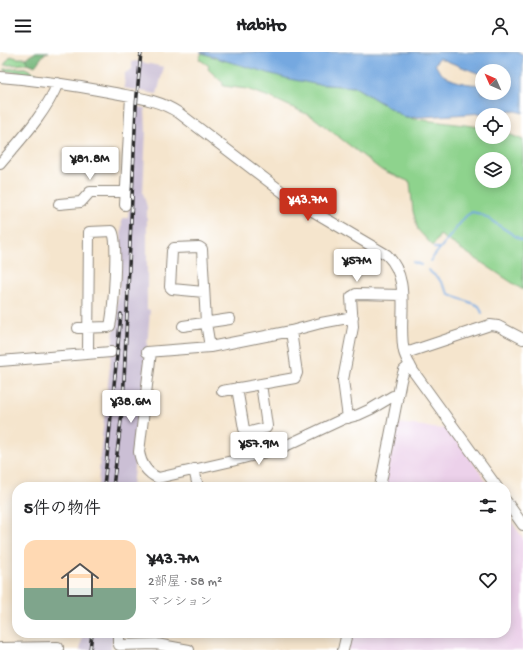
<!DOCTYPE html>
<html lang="ja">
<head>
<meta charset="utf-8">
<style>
	:root { --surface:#fff; --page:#f2f2f2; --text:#202124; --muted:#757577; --line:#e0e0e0; --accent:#c8321e }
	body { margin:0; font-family:"Gochi Hand","Klee One",sans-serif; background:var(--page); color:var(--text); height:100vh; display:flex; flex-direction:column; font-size:15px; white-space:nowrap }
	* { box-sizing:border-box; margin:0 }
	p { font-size:13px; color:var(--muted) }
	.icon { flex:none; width:22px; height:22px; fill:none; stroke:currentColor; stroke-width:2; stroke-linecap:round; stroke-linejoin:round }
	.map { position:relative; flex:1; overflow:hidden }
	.side { position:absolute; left:12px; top:430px; width:499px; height:156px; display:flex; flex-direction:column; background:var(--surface); border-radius:16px; box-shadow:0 2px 10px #0003 }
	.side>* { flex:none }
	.needle { width:26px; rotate:315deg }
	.controls { position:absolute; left:475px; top:12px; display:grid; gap:8px }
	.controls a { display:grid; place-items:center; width:36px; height:36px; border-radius:50%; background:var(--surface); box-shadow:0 2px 10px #0003; font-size:20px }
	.price { position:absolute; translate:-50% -34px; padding:0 9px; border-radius:4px; background:#fff; color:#222; font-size:13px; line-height:26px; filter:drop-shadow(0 1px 2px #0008) }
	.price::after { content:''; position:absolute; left:50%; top:24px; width:12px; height:9px; margin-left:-6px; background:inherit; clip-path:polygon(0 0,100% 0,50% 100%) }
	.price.current { background:var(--accent); color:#fff }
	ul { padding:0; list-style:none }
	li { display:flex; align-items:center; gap:12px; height:100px; padding:0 12px }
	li+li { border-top:1px solid var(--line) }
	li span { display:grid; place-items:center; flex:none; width:112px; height:80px; border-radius:12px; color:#555 }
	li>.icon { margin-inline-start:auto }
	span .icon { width:48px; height:48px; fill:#fffc; stroke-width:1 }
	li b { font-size:17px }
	h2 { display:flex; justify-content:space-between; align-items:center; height:48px; padding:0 12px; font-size:17px }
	header { display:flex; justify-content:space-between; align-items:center; height:52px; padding:0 12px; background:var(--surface); font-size:18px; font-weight:700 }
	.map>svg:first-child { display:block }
	.built { fill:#ecd1ea }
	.industrial { fill:#cbbfd5 }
	.green { fill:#8ed38d; stroke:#5c7f5c; fill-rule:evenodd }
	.forest { fill:#72b578; stroke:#4e7052 }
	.water { fill:#74a8e0; stroke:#506a86; fill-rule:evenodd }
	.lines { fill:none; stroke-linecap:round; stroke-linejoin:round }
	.stream { stroke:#74a8e0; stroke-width:2 }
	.minor-casing { stroke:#90887c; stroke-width:12 }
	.minor { stroke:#fff; stroke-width:10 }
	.rail-casing { stroke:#2b2b2b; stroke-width:3.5 }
	.rail { stroke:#fff; stroke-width:2; stroke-dasharray:6; stroke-linecap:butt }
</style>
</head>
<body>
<header><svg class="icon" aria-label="menu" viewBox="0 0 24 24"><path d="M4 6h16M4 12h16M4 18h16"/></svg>Habito<svg class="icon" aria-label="person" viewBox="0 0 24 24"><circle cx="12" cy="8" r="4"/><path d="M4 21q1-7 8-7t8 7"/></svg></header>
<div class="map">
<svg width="523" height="598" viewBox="0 0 523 598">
	<rect width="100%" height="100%" fill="#fff"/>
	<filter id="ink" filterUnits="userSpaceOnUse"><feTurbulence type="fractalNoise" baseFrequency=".025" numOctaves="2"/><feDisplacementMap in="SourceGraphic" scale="8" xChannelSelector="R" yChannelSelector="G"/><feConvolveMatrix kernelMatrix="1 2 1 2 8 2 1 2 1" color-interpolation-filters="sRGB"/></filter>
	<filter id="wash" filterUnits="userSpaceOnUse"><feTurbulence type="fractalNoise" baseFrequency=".012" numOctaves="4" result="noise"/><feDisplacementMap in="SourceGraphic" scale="16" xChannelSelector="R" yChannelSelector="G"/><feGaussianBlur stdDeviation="0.9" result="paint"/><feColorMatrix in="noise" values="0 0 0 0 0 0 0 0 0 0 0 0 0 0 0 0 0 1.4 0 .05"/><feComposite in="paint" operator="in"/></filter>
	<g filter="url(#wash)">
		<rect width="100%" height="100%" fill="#f5e5cd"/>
		<path class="built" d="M396,371L423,374L432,376L448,377L482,423L489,435H384Z
			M506,462L523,486V598H347L351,581H506Z"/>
		<path class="industrial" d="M136,9L164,15L157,42L124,36L125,21L132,17V10Z
			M134,54L145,56L146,78L143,141L147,155V257L150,258L147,296L132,435H98L100,404L120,223L122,166H128Z
			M83,581H116L115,586L112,588L111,598H80Z"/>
		<path class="green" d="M202,1L223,8L315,32L355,35L406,66L482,75V85H504V80L523,88V238L440,183L433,194L418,178L413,159L410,130L380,117L313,65L272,46L247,37L223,34V31L208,17L209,14L199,7ZM482,107H504V129H482Z
			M11,4L17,6H26L28,11C20,13 11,13 4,13Z
			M18,16H25L37,22L4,19V17Z"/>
		<path class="forest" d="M36,0H49L45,1L35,14L28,11L26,6Z"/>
		<path class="water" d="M200,0H519L523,3V61L515,59L406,66L355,35L315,32L289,27L223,8ZM439,6L480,22H482V19H504V26H505L504,27V41H482V32C471,34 448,29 440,20C438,18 437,15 435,12Z"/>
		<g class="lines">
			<path class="stream" d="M434,196H440
				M430,209L466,164L472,160L481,162L523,189
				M413,210L421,213
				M428,218L439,227L449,242L479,254L482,261"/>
		</g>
	</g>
	<g filter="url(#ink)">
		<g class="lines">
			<defs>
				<path id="minor" d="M0,25C38,28 72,33 109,40C134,45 158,47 179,61L289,145L387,203C413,229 397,268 404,300C406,307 410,313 413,319L497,435
					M0,112C22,86 45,62 58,31
					M59,152L81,150L90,140H126
					M125,153L131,44
					M204,240L172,237L170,235L172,199L174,196L199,195L202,197L206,271L210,295
					M183,274L230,267
					M78,276L108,275L110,274C113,261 119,188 112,179L89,180L88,301
					M147,300L210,295L291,279L321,271L353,265
					M151,300L139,400C141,412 147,421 158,426L232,409L281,396L343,367L358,363L371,357L393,344H398
					M404,300L412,299L490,273L498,274L523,287
					M0,309L111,300
					M237,336L244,377L250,380L266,376L267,374L261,332
					M222,339L295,326L297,321L291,279
					M348,366L343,328L353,275L351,245L356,242L402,243
					M194,417L198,435
					M380,435L401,328L404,318L410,313
					M506,449L523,473
					M119,581V593L156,592L189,598
					M0,596L58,595V598
					M343,598L347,581"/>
			</defs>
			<use href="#minor" class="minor-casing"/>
			<use href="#minor" class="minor"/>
			<defs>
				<path id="rail" d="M104,435L121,262
					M113,435L123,352L136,54L141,0
					M90,598L92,581"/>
			</defs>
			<use href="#rail" class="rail-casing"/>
			<use href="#rail" class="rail"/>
		</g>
	</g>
</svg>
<div class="controls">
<a><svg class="needle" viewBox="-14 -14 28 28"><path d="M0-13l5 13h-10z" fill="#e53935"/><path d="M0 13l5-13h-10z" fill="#757577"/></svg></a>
<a><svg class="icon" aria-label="locate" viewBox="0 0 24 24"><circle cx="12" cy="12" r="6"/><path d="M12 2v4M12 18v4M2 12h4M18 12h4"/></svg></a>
<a><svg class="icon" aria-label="layers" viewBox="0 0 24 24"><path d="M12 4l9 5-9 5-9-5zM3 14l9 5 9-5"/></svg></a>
</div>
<b class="price" style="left:90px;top:129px">¥81.8M</b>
<b class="price current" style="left:308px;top:170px">¥43.7M</b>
<b class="price" style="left:357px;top:231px">¥57M</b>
<b class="price" style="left:131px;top:372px">¥38.6M</b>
<b class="price" style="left:259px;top:414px">¥57.9M</b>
<section class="side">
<h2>5件の物件<svg class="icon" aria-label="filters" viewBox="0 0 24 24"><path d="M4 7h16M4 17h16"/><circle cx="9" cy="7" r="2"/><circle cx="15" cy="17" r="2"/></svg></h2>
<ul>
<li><span style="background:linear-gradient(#ffd9b3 60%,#7fa58c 0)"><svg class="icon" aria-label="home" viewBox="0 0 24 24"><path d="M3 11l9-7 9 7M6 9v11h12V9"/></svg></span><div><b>¥43.7M</b><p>2部屋 · 58 m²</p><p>マンション</p></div><svg class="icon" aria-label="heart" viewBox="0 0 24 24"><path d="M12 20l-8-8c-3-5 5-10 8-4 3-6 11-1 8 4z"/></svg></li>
</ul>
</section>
</div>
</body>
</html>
